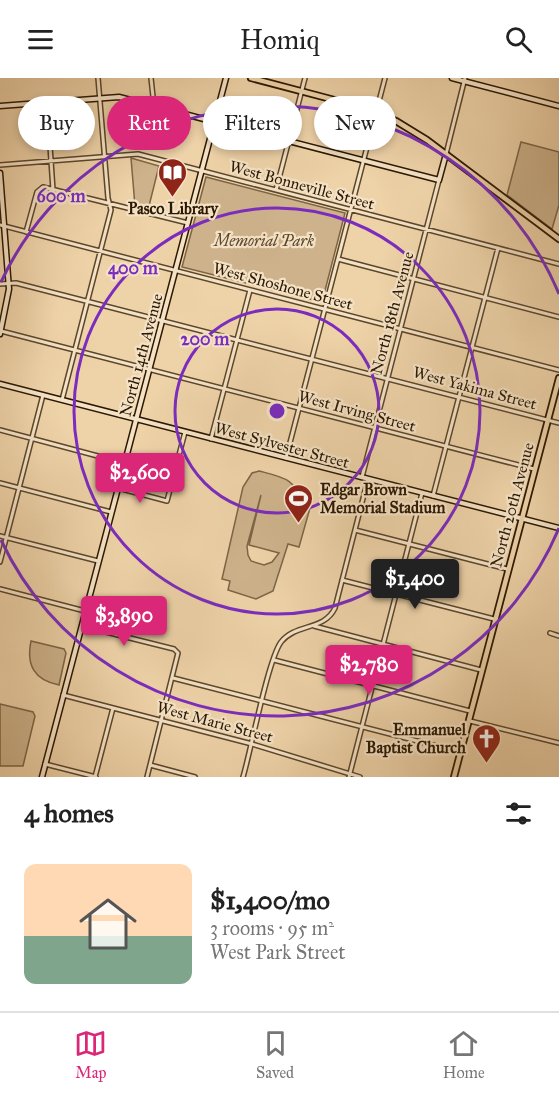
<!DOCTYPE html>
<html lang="en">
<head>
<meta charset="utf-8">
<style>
	:root { --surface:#fff; --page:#f6f6f6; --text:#222; --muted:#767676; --line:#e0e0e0; --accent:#db2777 }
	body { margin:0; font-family:"IM FELL Great Primer",serif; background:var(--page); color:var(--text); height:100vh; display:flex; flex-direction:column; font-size:22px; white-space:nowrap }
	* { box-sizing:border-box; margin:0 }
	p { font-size:20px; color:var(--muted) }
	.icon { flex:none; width:33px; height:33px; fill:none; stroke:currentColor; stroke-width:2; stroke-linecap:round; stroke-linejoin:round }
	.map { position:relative; height:699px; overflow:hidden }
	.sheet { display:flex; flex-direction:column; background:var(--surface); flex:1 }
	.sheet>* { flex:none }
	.guide { position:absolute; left:18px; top:18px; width:524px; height:54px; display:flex; gap:12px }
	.price { position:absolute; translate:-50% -51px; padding:0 14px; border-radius:6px; background:var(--accent); color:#fff; font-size:20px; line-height:39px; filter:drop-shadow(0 2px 3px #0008) }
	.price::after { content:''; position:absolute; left:50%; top:36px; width:18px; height:14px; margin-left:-9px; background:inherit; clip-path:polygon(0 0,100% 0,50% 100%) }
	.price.current { background:#222; color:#fff }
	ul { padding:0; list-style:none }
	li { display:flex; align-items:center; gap:18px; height:150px; padding:0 24px }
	li span { display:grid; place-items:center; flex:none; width:168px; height:120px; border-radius:12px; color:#555 }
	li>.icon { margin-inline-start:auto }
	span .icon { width:72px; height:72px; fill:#fffc; stroke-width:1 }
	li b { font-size:26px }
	h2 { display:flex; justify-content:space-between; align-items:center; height:72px; padding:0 24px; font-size:26px }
	.tag { padding:0 21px; border-radius:27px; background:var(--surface); box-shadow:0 3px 9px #0003; font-size:21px; line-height:54px }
	.tag.current { background:var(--accent); color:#fff }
	header { display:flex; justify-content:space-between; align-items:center; height:78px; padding:0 24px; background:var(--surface); font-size:27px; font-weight:600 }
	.menu { display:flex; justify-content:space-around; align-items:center; height:84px; border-top:2px solid var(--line); background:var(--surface); font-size:16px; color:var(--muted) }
	.menu a { display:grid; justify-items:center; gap:3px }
	.menu .current { color:var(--accent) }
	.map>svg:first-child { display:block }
	.green { fill:#cdb28b; stroke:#7c6546; stroke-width:1.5; fill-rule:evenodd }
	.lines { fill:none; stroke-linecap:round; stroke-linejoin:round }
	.street-casing { stroke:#5c462a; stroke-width:6 }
	.secondary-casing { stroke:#2c1800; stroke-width:7 }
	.primary-casing { stroke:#2c1800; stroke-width:8 }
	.street { stroke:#f4e2c6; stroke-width:3 }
	.secondary { stroke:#f4e2c6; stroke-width:4 }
	.primary { stroke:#eed2a8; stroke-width:4.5 }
	.ring { fill:none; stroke:#7b2cbf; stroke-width:3 }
	.labels { text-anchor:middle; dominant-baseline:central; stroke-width:4.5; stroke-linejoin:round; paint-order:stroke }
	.street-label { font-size:16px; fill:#2c1800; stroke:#f4e2c6 }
	.poi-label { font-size:16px; font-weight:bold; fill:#2c1800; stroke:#f4e2c6 }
	.park-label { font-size:16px; font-style:italic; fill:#5c462a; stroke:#f4e2c6 }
	.centre { fill:#7b2cbf; stroke:#f4e2c6; stroke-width:3 }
	.ring-label { font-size:18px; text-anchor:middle; font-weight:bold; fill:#7b2cbf; stroke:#f4e2c6; stroke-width:4.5; stroke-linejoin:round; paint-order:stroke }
</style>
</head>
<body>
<header><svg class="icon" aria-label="menu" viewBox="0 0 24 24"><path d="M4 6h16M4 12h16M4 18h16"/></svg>Homiq<svg class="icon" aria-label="search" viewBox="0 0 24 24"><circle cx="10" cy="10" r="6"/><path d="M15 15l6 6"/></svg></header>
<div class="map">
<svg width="559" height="699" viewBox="0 0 559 699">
	<rect width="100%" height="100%" fill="#eed2a8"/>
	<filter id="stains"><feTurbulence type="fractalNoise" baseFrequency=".00333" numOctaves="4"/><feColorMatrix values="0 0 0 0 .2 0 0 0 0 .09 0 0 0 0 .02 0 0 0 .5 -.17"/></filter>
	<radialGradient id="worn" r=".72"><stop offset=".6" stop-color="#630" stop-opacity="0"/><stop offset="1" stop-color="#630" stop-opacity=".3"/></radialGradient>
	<path class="green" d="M521,64L559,74V127L552,151L507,117Z
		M131,80L159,88L149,128H135Z
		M206,99L345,135L322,224L182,189Z
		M259,393C278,398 301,401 298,426L310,430L299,469L288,466L273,513L256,521L228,512L230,503L222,501L243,409L252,395ZM261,417L249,467L279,475L272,484L264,487L251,483L248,477L247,468Z
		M31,563L64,571L66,575L59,607C34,602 26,587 31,563Z
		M0,626L33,634L35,638L23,688H0Z"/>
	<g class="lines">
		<defs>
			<path id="street" d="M151,0L154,28
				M47,24L53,112
				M446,76L465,0
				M0,87L138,76L559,186
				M276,112L305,0
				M0,147L559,292
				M26,154L37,114L43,109L188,145
				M338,181L559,239
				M0,206L16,205L559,345
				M1,253L534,391
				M62,322L111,132L108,120L98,0
				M0,352L124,385
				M211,361L250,212
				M286,380L385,0
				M362,399L439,102
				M0,405L111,434
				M118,410L167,423L185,354
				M433,418L498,170
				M355,452L507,491
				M0,458L98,483
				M0,484L43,317
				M342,502L494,541
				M0,511L85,533
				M82,548L174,571L178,575L147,699
				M314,548L481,592
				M550,555L559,558
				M274,582L470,633
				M173,600L460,674
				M63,617L252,666L360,699
				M470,643L559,665
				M45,686L96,699
				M150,687L195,699
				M95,699L113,630
				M243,699C251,672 268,582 281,564C296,545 324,553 335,530L368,401
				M349,699L422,415"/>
			<path id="secondary" d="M452,0L559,28
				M0,28L119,19L439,102L446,76
				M0,95L9,211L0,256
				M0,306L559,450
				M42,699L226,0"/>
			<path id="primary" d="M251,0L365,30L396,43L427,62L559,161
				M454,699L559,300"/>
		</defs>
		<use href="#street" class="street-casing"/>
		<use href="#secondary" class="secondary-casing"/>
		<use href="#primary" class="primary-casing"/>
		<use href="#street" class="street"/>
		<use href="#secondary" class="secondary"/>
		<use href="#primary" class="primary"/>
	</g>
	<g class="ring">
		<circle cx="277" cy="333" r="102"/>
		<circle cx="277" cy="333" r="203"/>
		<path d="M559 450A305 305 0 0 1 1 462M1 204A305 305 0 0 1 559 216"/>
	</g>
	<defs>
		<symbol id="library-pin" viewBox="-11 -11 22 30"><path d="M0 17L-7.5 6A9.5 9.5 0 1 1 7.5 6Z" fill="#8f2418" stroke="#f4e2c6"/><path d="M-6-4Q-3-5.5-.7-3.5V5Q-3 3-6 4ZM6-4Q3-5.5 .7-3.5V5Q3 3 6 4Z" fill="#fff"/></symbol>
		<symbol id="stadium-pin" viewBox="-11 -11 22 30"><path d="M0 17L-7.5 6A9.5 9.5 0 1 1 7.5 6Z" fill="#8f2418" stroke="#f4e2c6"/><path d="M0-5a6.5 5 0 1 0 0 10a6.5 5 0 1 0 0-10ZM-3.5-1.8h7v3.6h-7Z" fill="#fff"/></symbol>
		<symbol id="church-pin" viewBox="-11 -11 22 30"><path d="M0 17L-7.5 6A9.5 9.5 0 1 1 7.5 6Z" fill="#8f2418" stroke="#f4e2c6"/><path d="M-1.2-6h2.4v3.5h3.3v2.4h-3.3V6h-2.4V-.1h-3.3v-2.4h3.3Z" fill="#fff"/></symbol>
	</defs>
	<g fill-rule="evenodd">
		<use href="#library-pin" x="156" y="78" width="33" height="45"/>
		<use href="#stadium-pin" x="282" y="404" width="33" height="45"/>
		<use href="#church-pin" x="470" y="644" width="33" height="45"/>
	</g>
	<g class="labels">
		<g class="street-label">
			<text transform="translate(302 107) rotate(15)">West Bonneville Street</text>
			<text transform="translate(283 208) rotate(15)">West Shoshone Street</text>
			<text transform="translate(392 235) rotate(-75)">North 18th Avenue</text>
			<text transform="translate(141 277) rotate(-75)">North 14th Avenue</text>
			<text transform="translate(475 310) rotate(15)">West Yakima Street</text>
			<text transform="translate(357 333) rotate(15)">West Irving Street</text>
			<text transform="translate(282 367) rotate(15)">West Sylvester Street</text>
			<text transform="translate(512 427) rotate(-75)">North 20th Avenue</text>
			<text transform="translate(215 644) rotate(15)">West Marie Street</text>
		</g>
		<g class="poi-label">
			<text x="173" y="130">Pasco Library</text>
			<text x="320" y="411" text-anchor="start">Edgar Brown<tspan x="320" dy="18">Memorial Stadium</tspan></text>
			<text x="466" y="651" text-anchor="end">Emmanuel<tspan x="466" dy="18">Baptist Church</tspan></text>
		</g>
		<g class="park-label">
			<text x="264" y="162">Memorial Park</text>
		</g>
	</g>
	<circle cx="277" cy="333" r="9" class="centre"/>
	<g class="ring-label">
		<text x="61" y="124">600 m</text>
		<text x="133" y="196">400 m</text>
		<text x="205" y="267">200 m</text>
	</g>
	<rect width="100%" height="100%" filter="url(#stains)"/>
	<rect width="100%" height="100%" fill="url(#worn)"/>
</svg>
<b class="price" style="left:140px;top:426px">$2,600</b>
<b class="price current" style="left:415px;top:532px">$1,400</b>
<b class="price" style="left:124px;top:569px">$3,890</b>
<b class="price" style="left:369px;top:618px">$2,780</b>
<div class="guide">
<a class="tag">Buy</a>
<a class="tag current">Rent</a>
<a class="tag">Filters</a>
<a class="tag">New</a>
</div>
</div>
<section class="sheet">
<h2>4 homes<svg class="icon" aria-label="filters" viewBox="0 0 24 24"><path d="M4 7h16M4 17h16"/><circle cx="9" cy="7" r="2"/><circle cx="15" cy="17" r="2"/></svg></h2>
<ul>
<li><span style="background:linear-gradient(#ffd9b3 60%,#7fa58c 0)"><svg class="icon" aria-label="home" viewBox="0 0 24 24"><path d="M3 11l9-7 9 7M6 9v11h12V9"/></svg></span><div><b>$1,400/mo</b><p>3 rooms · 95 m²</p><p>West Park Street</p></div></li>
</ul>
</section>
<nav class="menu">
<a class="current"><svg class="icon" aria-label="map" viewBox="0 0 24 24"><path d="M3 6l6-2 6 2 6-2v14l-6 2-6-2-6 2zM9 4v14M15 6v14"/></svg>Map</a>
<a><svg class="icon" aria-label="saved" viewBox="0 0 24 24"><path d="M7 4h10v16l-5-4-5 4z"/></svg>Saved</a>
<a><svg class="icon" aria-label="home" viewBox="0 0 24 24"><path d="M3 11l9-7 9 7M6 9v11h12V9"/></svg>Home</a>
</nav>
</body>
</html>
